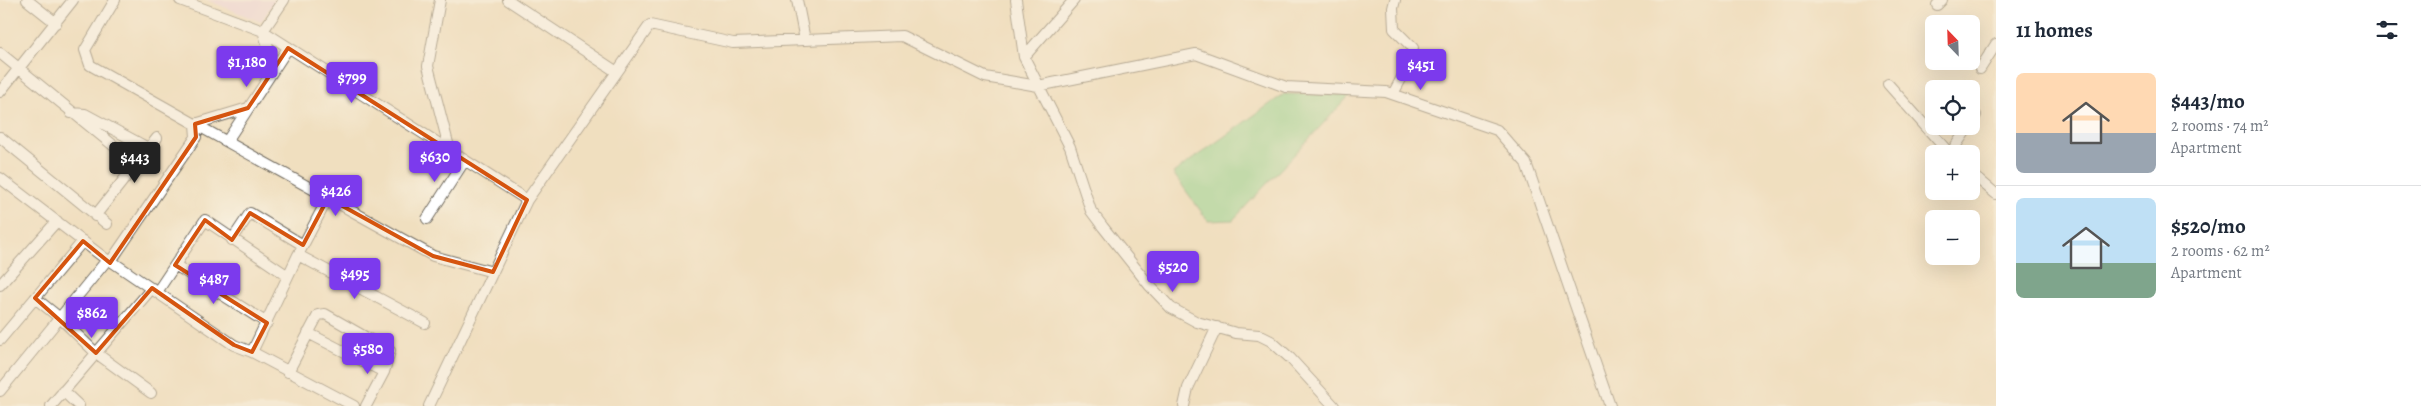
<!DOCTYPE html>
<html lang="en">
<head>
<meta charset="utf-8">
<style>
	:root { --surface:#fff; --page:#f6f6f7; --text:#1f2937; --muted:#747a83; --line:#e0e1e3; --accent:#7c3aed }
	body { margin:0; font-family:Alegreya,serif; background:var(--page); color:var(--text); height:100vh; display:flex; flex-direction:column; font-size:19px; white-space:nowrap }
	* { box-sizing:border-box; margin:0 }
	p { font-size:16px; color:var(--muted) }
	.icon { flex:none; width:28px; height:28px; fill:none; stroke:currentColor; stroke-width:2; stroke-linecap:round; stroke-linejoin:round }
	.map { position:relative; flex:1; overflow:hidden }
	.panel { display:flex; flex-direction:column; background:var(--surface); width:425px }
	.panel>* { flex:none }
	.needle { width:32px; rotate:337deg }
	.tools { position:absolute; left:1925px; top:15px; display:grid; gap:10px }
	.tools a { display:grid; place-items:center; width:55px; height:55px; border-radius:8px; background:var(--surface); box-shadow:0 5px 20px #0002; font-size:25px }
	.price { position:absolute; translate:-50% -42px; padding:0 11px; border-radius:5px; background:var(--accent); color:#fff; font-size:16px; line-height:32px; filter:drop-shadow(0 1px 2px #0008) }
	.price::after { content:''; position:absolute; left:50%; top:30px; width:15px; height:11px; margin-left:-8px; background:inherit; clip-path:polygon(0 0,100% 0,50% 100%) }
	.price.on { background:#222; color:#fff }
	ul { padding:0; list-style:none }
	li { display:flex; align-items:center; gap:15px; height:125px; padding:0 20px }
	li+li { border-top:1px solid var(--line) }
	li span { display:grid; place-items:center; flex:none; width:140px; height:100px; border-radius:8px; color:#555 }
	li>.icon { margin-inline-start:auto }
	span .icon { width:60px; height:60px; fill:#fffc; stroke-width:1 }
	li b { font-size:21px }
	h2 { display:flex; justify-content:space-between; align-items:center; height:60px; padding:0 20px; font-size:21px }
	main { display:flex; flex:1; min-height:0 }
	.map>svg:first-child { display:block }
	.built { fill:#eed0e7 }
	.green { fill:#8cd591; stroke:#5c805e }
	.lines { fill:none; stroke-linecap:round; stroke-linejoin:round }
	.minor-casing { stroke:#706a5f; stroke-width:12 }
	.minor { stroke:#fff; stroke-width:10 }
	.marked { fill:none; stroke:#d5540f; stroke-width:4; stroke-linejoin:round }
</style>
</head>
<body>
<main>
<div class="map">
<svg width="1996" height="406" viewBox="0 0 1996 406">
	<rect width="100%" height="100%" fill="#fbf7ec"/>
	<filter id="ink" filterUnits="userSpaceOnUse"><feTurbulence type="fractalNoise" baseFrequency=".02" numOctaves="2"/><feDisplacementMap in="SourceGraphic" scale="10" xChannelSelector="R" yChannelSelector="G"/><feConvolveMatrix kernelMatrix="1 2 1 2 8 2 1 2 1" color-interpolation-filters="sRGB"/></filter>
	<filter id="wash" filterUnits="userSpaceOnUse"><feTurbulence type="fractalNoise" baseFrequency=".0096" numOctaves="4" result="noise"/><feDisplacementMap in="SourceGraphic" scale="20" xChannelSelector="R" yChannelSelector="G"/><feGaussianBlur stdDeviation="1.12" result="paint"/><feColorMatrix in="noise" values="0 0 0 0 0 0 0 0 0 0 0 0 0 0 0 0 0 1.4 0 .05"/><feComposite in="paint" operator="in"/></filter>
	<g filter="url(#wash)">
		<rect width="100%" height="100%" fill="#f0dfbf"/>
		<path class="built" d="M207,0H275L261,22Z"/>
		<path class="green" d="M1284,94L1350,95L1233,220L1208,221L1173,173Z"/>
	</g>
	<g filter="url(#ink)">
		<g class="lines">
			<defs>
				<path id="minor" d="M27,0L56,23
					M180,0L263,31L527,200
					M440,0L428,66L450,151
					M508,0L617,72
					M797,0L805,40
					M1016,0L1024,57L1070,147L1091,211L1103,227L1149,285L1171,308L1197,322L1236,333L1259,335L1271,341L1290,358L1334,406
					M1937,5L1942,0
					M0,53L135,163
					M1024,57L1074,0
					M275,68L263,31L284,0
					M1980,69L1996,44
					M1888,84L1950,154
					M0,92L73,0
					M1393,94L1408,66L1413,48L1394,29L1393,8L1395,0
					M71,113L85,114L148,148
					M1971,123L1976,115
					M195,124L433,256L493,272
					M195,124L248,108
					M0,137L107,224
					M227,141L288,48
					M1950,154L1969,126
					M1971,173L1996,194
					M0,178L107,260L111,261L234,345L252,352L354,406
					M95,216L157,138
					M427,219L465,160
					M232,240L250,213L303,245
					M298,255L425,323
					M111,261L196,137L195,124L90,65L85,50L115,0
					M175,265L267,323
					M0,285L57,221
					M157,292L205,220L288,276
					M35,298L60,318L96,353L151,393
					M308,333L384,372
					M0,340L83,241
					M252,352L298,255L328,198
					M288,372L318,315L325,314L390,351L384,372L366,406
					M0,391L107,260
					M63,391L79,406
					M51,406L152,288
					M429,406L527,200L650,25L733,43L902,36L985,77L1038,86L1196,54L1286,87L1386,92L1497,130L1526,163L1610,406
					M1184,406L1188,388L1217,327"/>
			</defs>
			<use href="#minor" class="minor-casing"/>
			<use href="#minor" class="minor"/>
		</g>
	</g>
	<path d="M0 0H1996V406H0ZM288,48L527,200L493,272L433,256L328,198L303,245L250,213L232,240L205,220L175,265L267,323L252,352L234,345L152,288L96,353L35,298L83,241L110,263L196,137L195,124L248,108Z" fill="#f0dfbf" fill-opacity=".55" fill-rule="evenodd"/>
	<path class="marked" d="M288,48L527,200L493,272L433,256L328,198L303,245L250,213L232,240L205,220L175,265L267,323L252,352L234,345L152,288L96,353L35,298L83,241L110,263L196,137L195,124L248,108Z"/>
</svg>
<div class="tools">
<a><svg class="needle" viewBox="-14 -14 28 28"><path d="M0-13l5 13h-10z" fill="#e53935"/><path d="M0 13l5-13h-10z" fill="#747a83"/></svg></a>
<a><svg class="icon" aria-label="locate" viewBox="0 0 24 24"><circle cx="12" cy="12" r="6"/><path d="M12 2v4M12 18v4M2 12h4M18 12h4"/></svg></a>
<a>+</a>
<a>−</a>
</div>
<b class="price" style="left:247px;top:88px">$1,180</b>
<b class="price" style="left:1421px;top:91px">$451</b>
<b class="price" style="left:352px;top:104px">$799</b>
<b class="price" style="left:435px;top:183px">$630</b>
<b class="price on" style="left:135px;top:184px">$443</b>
<b class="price" style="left:336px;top:217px">$426</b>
<b class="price" style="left:1173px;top:293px">$520</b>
<b class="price" style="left:355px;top:300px">$495</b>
<b class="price" style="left:214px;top:305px">$487</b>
<b class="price" style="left:92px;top:339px">$862</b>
<b class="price" style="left:368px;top:375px">$580</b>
</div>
<section class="panel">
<h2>11 homes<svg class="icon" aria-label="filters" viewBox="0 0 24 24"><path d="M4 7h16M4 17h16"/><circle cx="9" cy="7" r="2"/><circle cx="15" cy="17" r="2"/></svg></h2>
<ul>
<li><span style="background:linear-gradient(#ffd9b3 60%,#9aa5b1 0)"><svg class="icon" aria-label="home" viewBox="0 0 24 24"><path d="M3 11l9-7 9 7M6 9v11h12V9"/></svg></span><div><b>$443/mo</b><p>2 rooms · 74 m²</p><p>Apartment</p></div></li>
<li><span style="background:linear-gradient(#bfe0f5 65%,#7fa58c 0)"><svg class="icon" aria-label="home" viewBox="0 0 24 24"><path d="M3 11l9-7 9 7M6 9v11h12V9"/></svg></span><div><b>$520/mo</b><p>2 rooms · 62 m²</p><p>Apartment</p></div></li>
</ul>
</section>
</main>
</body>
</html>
